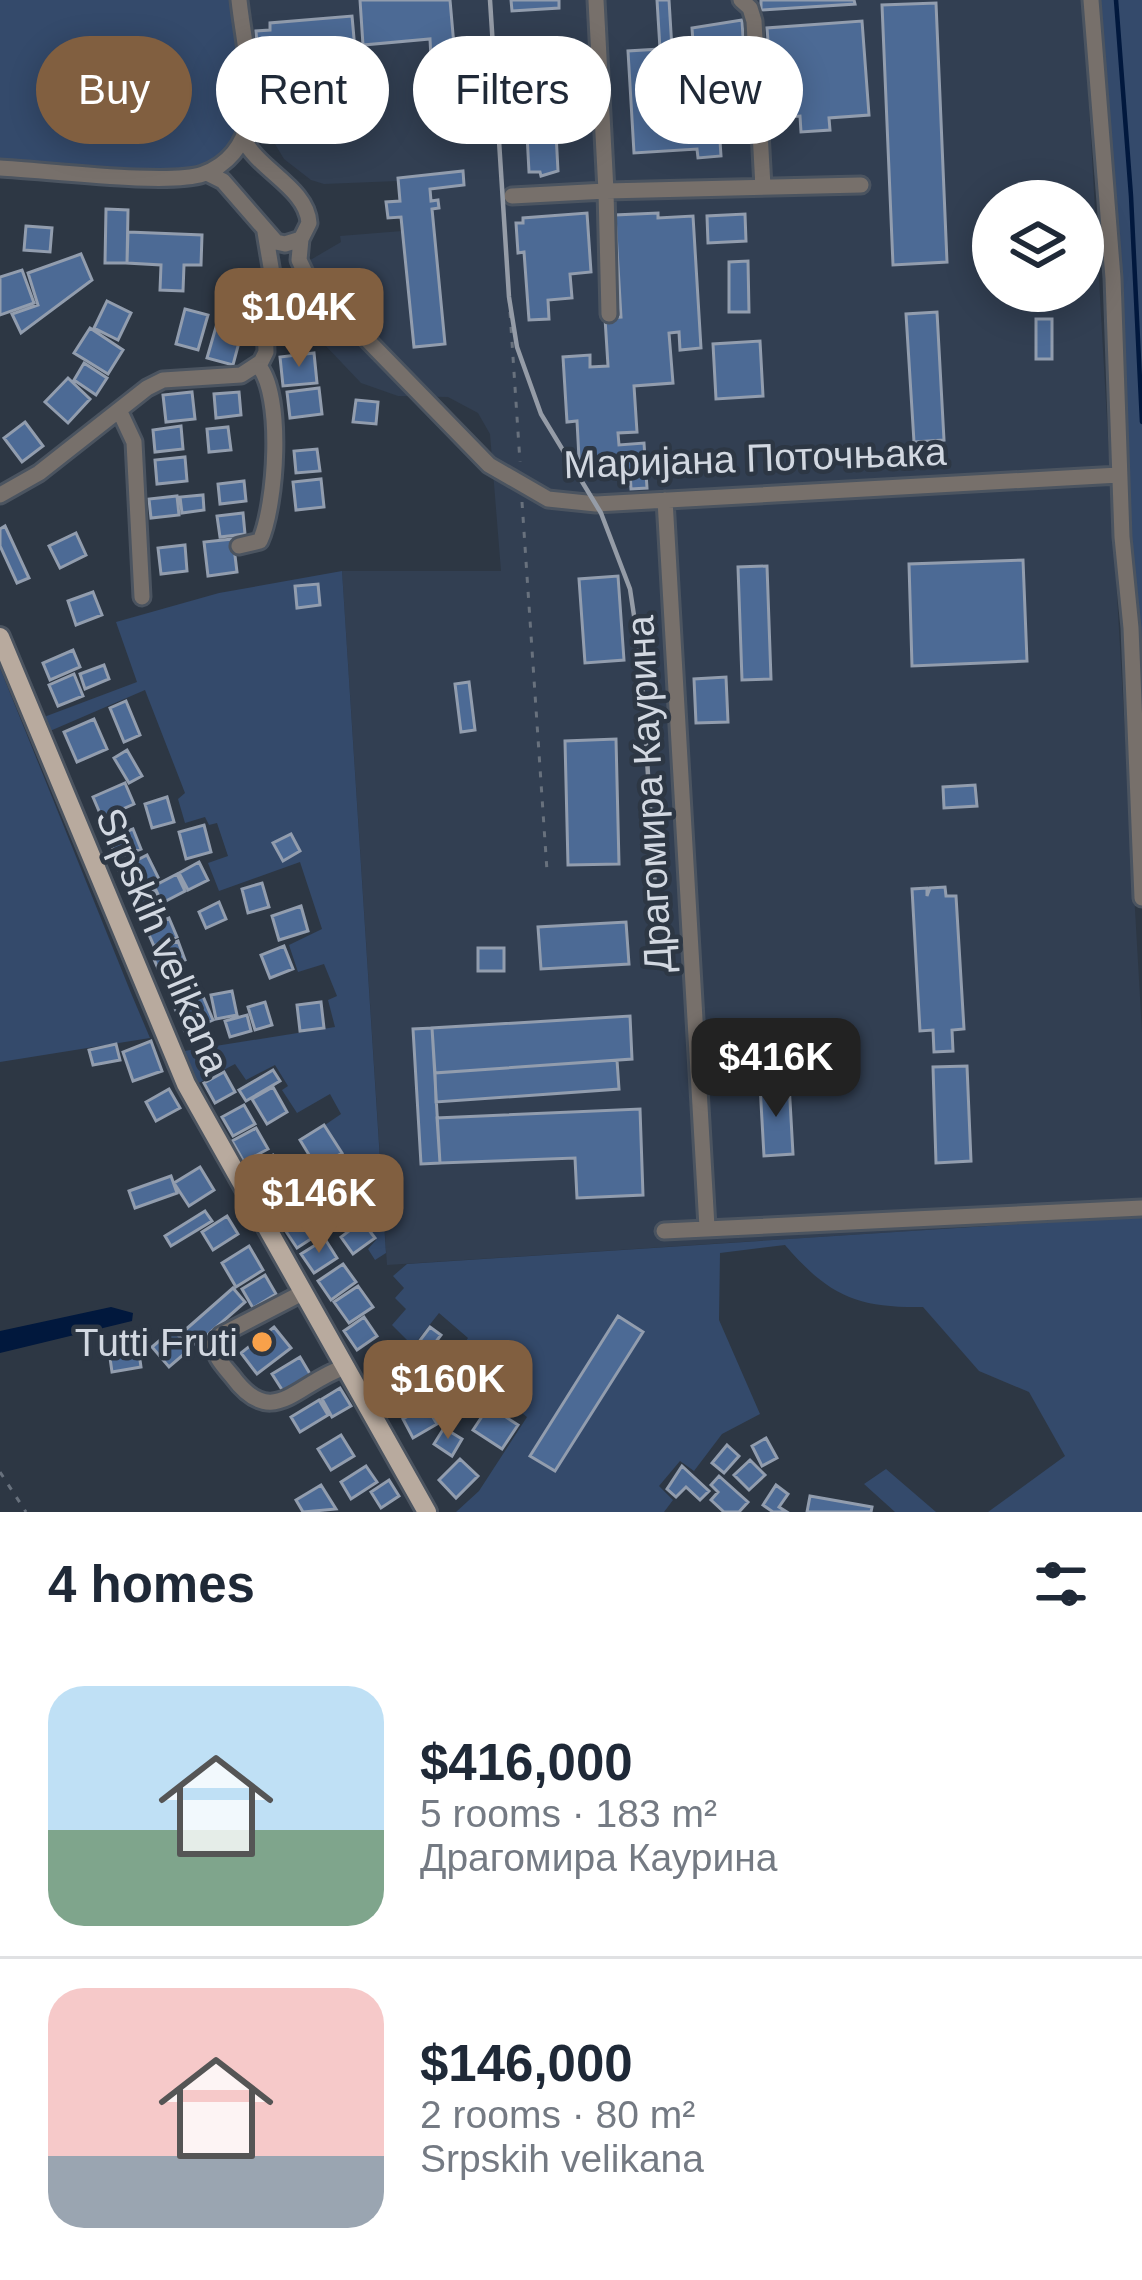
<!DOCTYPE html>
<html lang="en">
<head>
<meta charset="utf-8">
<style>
	:root { --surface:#fff; --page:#f2f2f3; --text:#1f2937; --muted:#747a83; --line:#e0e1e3; --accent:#815f40 }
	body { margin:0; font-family:Helvetica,sans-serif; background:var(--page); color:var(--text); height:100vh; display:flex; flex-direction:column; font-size:45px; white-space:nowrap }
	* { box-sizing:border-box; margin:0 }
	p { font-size:39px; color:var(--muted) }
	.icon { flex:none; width:66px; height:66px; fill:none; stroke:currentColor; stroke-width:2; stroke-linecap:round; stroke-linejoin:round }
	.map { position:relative; height:1512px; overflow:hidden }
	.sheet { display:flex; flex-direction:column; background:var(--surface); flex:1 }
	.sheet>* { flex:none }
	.top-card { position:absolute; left:36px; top:36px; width:1071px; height:108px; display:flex; gap:24px }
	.controls { position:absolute; left:972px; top:180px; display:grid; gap:24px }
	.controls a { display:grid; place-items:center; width:132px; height:132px; border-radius:50%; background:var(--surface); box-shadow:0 6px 30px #0003; font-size:60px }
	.price { position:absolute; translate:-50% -102px; padding:0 27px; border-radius:24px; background:var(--accent); color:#fff; font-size:39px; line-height:78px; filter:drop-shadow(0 3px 6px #0008) }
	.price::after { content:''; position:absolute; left:50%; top:72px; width:36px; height:27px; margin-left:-18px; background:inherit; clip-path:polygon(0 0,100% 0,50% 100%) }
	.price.current { background:#222; color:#fff }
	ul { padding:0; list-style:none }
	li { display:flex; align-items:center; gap:36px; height:300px; padding:0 48px }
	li+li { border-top:3px solid var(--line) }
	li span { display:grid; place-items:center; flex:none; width:336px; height:240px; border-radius:36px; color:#555 }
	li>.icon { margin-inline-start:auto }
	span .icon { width:144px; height:144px; fill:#fffc; stroke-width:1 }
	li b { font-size:51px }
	h2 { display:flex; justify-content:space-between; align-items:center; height:144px; padding:0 48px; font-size:51px }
	.chip { padding:0 42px; border-radius:54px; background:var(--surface); box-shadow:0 6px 30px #0003; font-size:42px; line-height:108px }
	.chip.current { background:var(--accent); color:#fff }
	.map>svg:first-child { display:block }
	.built { fill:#323f52; fill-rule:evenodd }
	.green { fill:#344a6b }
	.water { fill:#01183d }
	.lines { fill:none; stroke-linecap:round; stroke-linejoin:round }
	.stream { stroke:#01183d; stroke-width:4.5 }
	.building { fill:#4c6a95; stroke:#929dae; stroke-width:3 }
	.minor-casing { stroke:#4b5460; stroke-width:21 }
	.major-casing { stroke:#4b5460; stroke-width:24 }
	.path { stroke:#68717d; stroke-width:3; stroke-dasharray:6 9; stroke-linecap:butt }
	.minor { stroke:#77706b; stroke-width:15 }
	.major { stroke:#b8aa9e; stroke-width:18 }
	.rail { stroke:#959ca7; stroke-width:4.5 }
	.poi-dot { fill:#f8a14a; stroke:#2d3744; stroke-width:4.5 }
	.labels { text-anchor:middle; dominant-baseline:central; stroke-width:9; stroke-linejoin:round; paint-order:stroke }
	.street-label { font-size:39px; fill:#d2d8e1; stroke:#2d3744 }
	.poi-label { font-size:39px; fill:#d2d8e1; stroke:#2d3744; text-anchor:end }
</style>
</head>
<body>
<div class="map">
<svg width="1142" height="1512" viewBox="0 0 1142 1512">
	<rect width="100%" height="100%" fill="#2d3744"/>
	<path class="built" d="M249,0H1083L1142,1032V1216L387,1265L342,571H501L490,434L478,413L448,397L398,396L361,383L289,307L285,291L295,269L341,242L340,236L402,231L398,181L324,184L311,180L284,159L266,129ZM993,201H1083V291H993Z"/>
	<path class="green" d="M0,0H231L245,123L228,156L192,173L0,162Z
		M1097,0H1142V826Z
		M342,571L386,1253L375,1260L368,1249L376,1240L361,1216L349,1223L319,1171L344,1155L325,1125L341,1114L330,1094L297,1113L282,1090L288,1086L275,1065L246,1080L235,1064L195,1085L178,1052L335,1027L328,1000L337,996L324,964L298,972L289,945L322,929L300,862L219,891L208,863L228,856L217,823L209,825L205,817L185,823L178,799L185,793L145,690L50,731L44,717L137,682L116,622L219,593Z
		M0,668L131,993L150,1038L0,1062Z
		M1142,1216V1512H988L1065,1456L1029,1392L979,1371L923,1307C857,1308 829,1296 785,1245L720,1253L719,1320L760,1414L722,1434L694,1471L680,1461L659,1486L673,1500L664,1512H456L479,1491L527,1417L497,1393L513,1369L482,1344L464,1366L454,1359L468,1338L439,1313L413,1346L392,1325L406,1309L395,1298L404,1288L393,1276L407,1264Z
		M886,1469L936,1512H895L864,1484Z"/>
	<path class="water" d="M111,1307L133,1313L132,1321L0,1353V1331Z"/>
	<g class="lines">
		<path class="stream" d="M1116,0L1131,196L1142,422"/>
	</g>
	<path class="building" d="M360,0H450L455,57L431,59L430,39L363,45Z
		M511,0H559V8L512,11Z
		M657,0H669L672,49L684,48V57L694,56L692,28L742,20L744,54H749L750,67H742L746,139L720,141L721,156L698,158L697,149L634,153L628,51L660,49Z
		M761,0H854L855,4L761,10Z
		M936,3L947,262L893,265L882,5Z
		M352,16L357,72L278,79V70L259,72L256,31L270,30V23Z
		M862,21L869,115L829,118L830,130L801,132L800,116L774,118L767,28Z
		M554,95L558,171L541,176L540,172H529L525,96Z
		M463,171L464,185L430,189L431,201L438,200L439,208L432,209L445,344L414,347L401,217L388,218L386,202L400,201L398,178Z
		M106,209L128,210L127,263H105Z
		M587,213L591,272L570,274L572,298L548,300L549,319L529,320L524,252L518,253L516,223H523V218Z
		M658,213V218L693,216L701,348L680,350L679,332L669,333L673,383L634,386L637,432L618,433L619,445L644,443L647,488L631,489L630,471L580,477L577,421L567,422L563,357L590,355V367L608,366L605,318L621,317L615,215Z
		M745,214L746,241L708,243L707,216Z
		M26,226L52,228L50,252L24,250Z
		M128,232L202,235L201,265H184L183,291L160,290L161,265L127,263Z
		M81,254L92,280L21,333L12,314L38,305L28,273Z
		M748,261L749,312H729V262Z
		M22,270L34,303L0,315V277Z
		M107,301L131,313L118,340L94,328Z
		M185,309L208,315L198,350L176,344Z
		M937,312L944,440L914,442L906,314Z
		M220,313L245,320L233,365L207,358Z
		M1036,319H1052V359H1036Z
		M90,328L123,350L108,374L74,353Z
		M760,341L763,396L716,399L713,344Z
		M314,353L317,383L283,386L280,357Z
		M84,363L107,378L96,395L74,380Z
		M68,378L90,399L68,423L45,402Z
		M319,388L322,414L290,418L287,392Z
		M192,392L195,419L166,422L163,395Z
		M239,392L241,415L216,418L214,394Z
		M356,400L378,402L376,424L353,422Z
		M25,422L43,446L22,462L4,438Z
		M181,426L183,449L155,452L153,430Z
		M228,427L231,450L209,452L207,429Z
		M317,449L320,471L296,473L294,451Z
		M185,457L187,481L157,484L155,460Z
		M321,479L324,507L296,510L293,482Z
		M244,481L246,501L220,504L218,484Z
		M203,495L204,510L182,513L180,497Z
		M177,496L179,515L151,518L149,499Z
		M243,513L245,534L220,537L217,516Z
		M5,526L29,578L17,583L0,546V529Z
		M76,533L86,555L60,568L49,546Z
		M233,539L237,572L208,576L204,542Z
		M185,545L187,571L161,574L158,548Z
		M1023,560L1027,661L912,666L909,564Z
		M767,566L771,679L742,680L738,567Z
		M618,576L624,660L585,663L579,579Z
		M318,584L320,605L297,608L295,586Z
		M93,592L102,615L76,625L68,601Z
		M73,650L80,667L50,680L43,663Z
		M104,665L109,679L85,689L80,674Z
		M74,674L83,696L58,706L49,685Z
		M726,677L728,722L696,723L694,679Z
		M469,682L475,730L461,732L455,684Z
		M126,701L140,735L124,742L110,708Z
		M94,719L107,749L77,762L64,732Z
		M616,739L619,864L568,865L565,741Z
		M127,750L142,776L129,783L114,758Z
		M125,783L134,804L102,818L93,797Z
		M975,785L977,806L944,808L943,787Z
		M167,797L174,822L152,828L145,804Z
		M204,825L211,852L186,859L179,832Z
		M133,829L141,849L116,858L109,838Z
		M291,834L300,851L283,861L273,843Z
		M147,855L158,877L129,892L118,870Z
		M199,862L208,880L188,890L179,873Z
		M177,874L185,891L162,903L154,886Z
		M262,883L269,907L248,913L242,889Z
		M151,887L161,906L140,917L131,898Z
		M945,887L946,896H956L964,1029L952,1030L953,1051L934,1052L933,1030L920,1031L912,889L927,888V896L930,888Z
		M219,902L226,919L206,928L199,912Z
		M301,906L308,931L279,940L272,916Z
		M169,918L177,937L154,946L146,928Z
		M626,922L629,964L541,969L538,927Z
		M178,941L185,960L159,971L151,952Z
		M284,946L293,969L270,978L261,955Z
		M478,948H504V971H478Z
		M232,991L237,1015L216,1019L211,995Z
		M202,994L213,1020L185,1032L174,1006Z
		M265,1002L272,1025L255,1030L248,1007Z
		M321,1002L324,1028L300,1031L297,1005Z
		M247,1015L251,1031L230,1037L225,1021Z
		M630,1016L632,1059L435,1073L432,1028Z
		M432,1028L440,1163L421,1164L413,1029Z
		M151,1041L162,1071L133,1081L123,1052Z
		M116,1044L120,1060L93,1065L89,1050Z
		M617,1060L619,1089L436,1102L435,1073Z
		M967,1066L971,1161L936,1163L933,1067Z
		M273,1070L280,1081L246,1101L239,1090Z
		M224,1072L235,1092L215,1103L204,1083Z
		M789,1083L793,1154L764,1156L760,1085Z
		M273,1087L287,1112L267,1124L252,1099Z
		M169,1089L180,1108L156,1121L146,1102Z
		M244,1105L255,1124L233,1136L222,1117Z
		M640,1109L643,1195L577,1198L575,1158L440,1163L437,1118Z
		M324,1125L342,1153L317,1168L300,1140Z
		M256,1128L268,1149L244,1162L232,1141Z
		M273,1155L285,1174L261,1190L249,1170Z
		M200,1167L214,1190L189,1206L174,1183Z
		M171,1176L177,1193L135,1208L129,1191Z
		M283,1184L295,1203L274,1216L262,1197Z
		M205,1211L212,1221L171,1246L165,1236Z
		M303,1214L317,1235L297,1248L283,1227Z
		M227,1216L238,1234L213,1250L202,1232Z
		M362,1221L375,1238L353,1254L341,1237Z
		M325,1239L337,1258L314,1273L301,1254Z
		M249,1246L263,1270L236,1287L222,1263Z
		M343,1264L356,1282L331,1300L318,1281Z
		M265,1275L276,1294L253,1308L242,1289Z
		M358,1286L373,1307L349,1323L334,1302Z
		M233,1288L245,1302L196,1345L184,1331Z
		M618,1316L643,1332L555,1471L530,1456Z
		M364,1317L377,1336L357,1350L344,1331Z
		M274,1327L291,1348L257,1374L241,1353Z
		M430,1327L441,1335L423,1359L412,1351Z
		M173,1329L190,1349L169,1367L152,1347Z
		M138,1346L141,1367L112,1372L109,1351Z
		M386,1348L398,1366L379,1380L366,1362Z
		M300,1357L313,1379L286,1396L272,1374Z
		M411,1382L423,1402L401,1416L389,1396Z
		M340,1388L351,1406L332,1417L322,1399Z
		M319,1400L328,1415L300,1432L291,1417Z
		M426,1406L437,1424L413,1438L403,1419Z
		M489,1406L518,1425L502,1449L473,1430Z
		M444,1428L462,1439L452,1456L434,1444Z
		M341,1435L354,1456L331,1470L318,1449Z
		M766,1438L777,1458L762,1466L752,1446Z
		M727,1445L739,1456L724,1473L712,1463Z
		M460,1459L478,1476L456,1498L439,1480Z
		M750,1460L765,1475L749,1490L734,1475Z
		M366,1466L377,1482L351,1499L341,1482Z
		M682,1466L709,1491L700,1500L686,1487L676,1497L667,1489Z
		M719,1476L748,1502L739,1512H724L711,1500L718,1492L711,1485Z
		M389,1480L399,1496L381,1508L371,1492Z
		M321,1485L336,1509L303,1512L296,1500Z
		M776,1485L788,1494L779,1507L787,1512H773L763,1505Z
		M810,1496L872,1507L871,1512H807Z"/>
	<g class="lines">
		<defs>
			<path id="minor" d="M596,0L606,191L861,185
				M741,0L750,8L754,21L763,187
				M1091,0L1113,278L1122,537L1131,628L1142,898
				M0,168C44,170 169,186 203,174C228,165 244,145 248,120C254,81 243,38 239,0
				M207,173L223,181L276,242L285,244L301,239L309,223C307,188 258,170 243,138
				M512,196L606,191L609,314
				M301,239L299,260L308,279L489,465L548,499L596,504L1119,475
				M120,412L134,442L142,597
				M0,495L39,473L147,388L163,380L241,375L261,362L266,352L265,315L273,279L265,232
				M665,500L707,1227
				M239,546L260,541C276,506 284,394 258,365
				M664,1231L1142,1208
				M302,1293L221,1335L214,1344C215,1358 223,1365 232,1376C273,1432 296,1383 345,1367"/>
			<path id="major" d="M0,637L186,1084L427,1512"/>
		</defs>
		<use href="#minor" class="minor-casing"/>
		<use href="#major" class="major-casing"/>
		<path class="path" d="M509,297L520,462
			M522,502L547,871
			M0,1472L26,1512"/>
		<use href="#minor" class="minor"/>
		<use href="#major" class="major"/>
		<path class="rail" d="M490,0L509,297L517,347L541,414L601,513L630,589L641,662L656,904"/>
	</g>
	<circle class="poi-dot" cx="262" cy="1342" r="12"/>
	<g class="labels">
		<g class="street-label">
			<text transform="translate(755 458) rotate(-2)">Маријана Поточњака</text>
			<text transform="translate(649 794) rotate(-93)">Драгомира Каурина</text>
			<text transform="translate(163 941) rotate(67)">Srpskih velikana</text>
		</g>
		<g class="poi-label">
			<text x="238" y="1342">Tutti Fruti</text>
		</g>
	</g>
</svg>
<div class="controls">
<a><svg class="icon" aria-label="layers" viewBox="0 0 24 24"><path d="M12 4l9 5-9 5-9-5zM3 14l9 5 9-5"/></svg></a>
</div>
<b class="price" style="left:299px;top:370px">$104K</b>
<b class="price current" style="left:776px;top:1120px">$416K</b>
<b class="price" style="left:319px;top:1256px">$146K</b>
<b class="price" style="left:448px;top:1442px">$160K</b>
<div class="top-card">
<a class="chip current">Buy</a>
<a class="chip">Rent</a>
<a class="chip">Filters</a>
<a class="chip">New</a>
</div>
</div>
<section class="sheet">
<h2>4 homes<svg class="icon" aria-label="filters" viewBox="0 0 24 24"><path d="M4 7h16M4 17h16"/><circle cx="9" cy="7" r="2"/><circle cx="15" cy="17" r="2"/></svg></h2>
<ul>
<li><span style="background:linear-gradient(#bfe0f5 60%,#7fa58c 0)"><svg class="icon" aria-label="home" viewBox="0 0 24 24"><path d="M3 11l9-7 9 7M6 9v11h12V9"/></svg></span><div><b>$416,000</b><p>5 rooms · 183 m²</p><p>Драгомира Каурина</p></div></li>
<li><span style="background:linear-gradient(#f6c9c9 70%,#9aa5b1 0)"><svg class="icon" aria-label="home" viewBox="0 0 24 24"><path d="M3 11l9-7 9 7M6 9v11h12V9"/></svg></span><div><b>$146,000</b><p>2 rooms · 80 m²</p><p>Srpskih velikana</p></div></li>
</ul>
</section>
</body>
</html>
